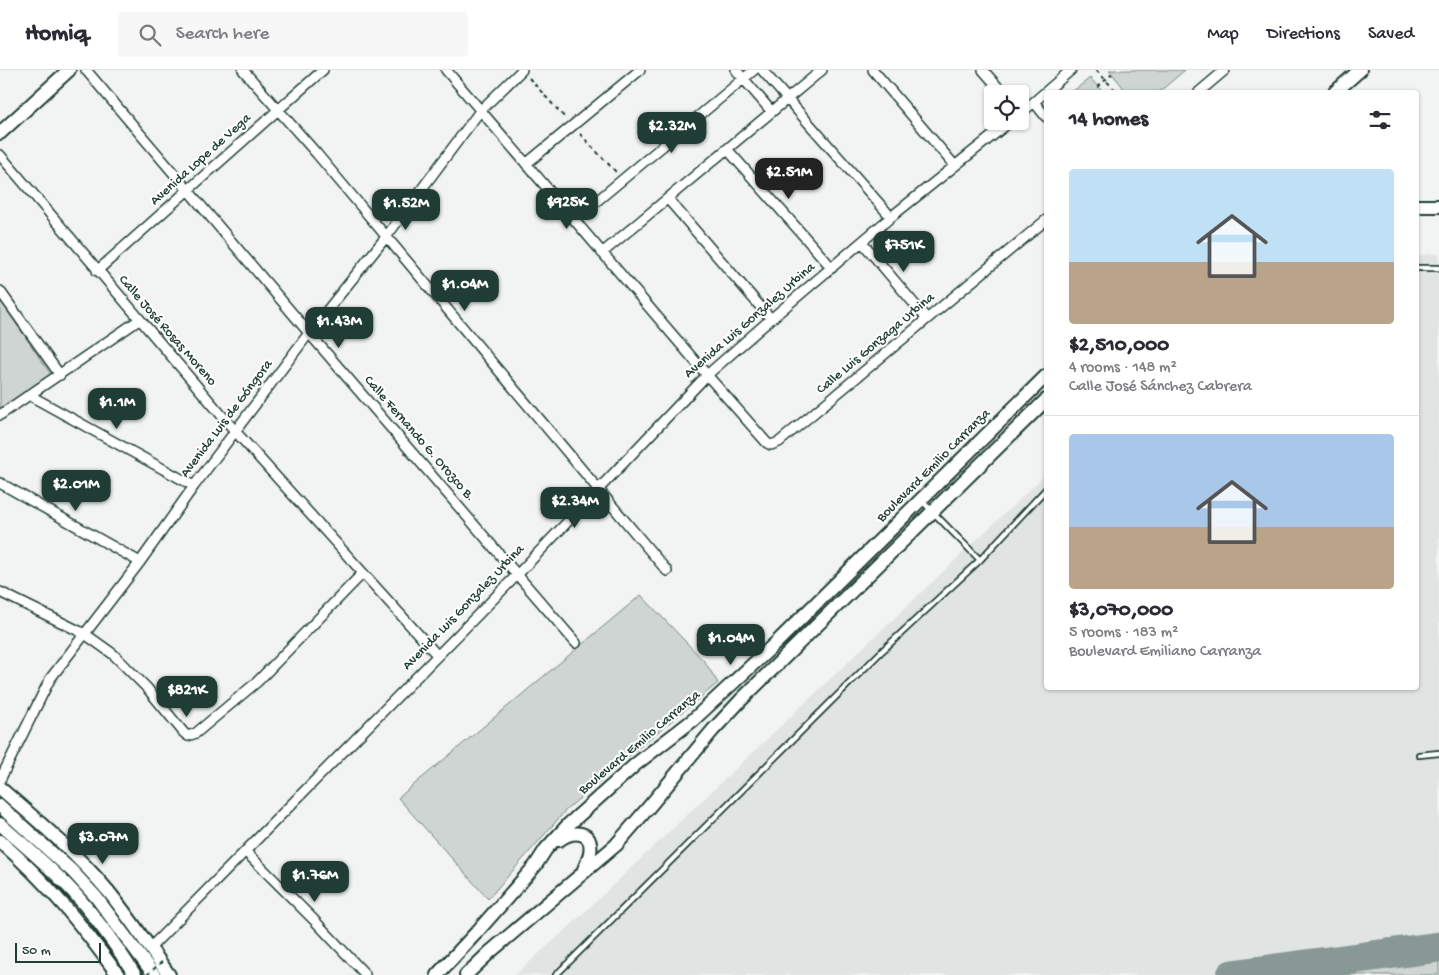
<!DOCTYPE html>
<html lang="en">
<head>
<meta charset="utf-8">
<style>
	:root { --surface:#fff; --page:#f7f7f7; --text:#2b2b33; --muted:#7c7c81; --line:#e1e1e2; --accent:#1f3d34 }
	body { margin:0; font-family:"Gochi Hand",sans-serif; background:var(--page); color:var(--text); height:100vh; display:flex; flex-direction:column; font-size:19px; white-space:nowrap }
	* { box-sizing:border-box; margin:0 }
	p { font-size:16px; color:var(--muted) }
	.icon { flex:none; width:28px; height:28px; fill:none; stroke:currentColor; stroke-width:2; stroke-linecap:round; stroke-linejoin:round }
	.map { position:relative; flex:1; overflow:hidden }
	.drawer { position:absolute; left:1044px; top:20px; width:375px; height:600px; display:flex; flex-direction:column; background:var(--surface); border-radius:5px; box-shadow:0 1px 4px #0004 }
	.drawer>* { flex:none }
	.controls { position:absolute; left:984px; top:15px; display:grid; gap:10px }
	.controls a { display:grid; place-items:center; width:45px; height:45px; border-radius:5px; background:var(--surface); box-shadow:0 1px 4px #0004; font-size:25px }
	.scale { position:absolute; left:15px; bottom:12px; width:86px; box-sizing:border-box; padding-left:5px; border:2px solid #1f3d34; border-top:0; font-size:14px; line-height:18px; white-space:nowrap; color:#1f3d34; -webkit-text-stroke:4px #fff; paint-order:stroke }
	.price { position:absolute; translate:-50% -42px; padding:0 11px; border-radius:10px; background:var(--accent); color:#fff; font-size:16px; line-height:32px; filter:drop-shadow(0 1px 2px #0008) }
	.price::after { content:''; position:absolute; left:50%; top:30px; width:15px; height:11px; margin-left:-8px; background:inherit; clip-path:polygon(0 0,100% 0,50% 100%) }
	.price.selected { background:#222; color:#fff }
	ul { padding:0; list-style:none }
	li { display:grid; align-content:center; gap:10px; height:265px; padding:0 25px }
	li+li { border-top:1px solid var(--line) }
	li span { display:grid; place-items:center; height:155px; border-radius:5px; color:#555 }
	li>.icon { margin-inline-start:auto }
	span .icon { width:90px; height:90px; fill:#fffc; stroke-width:1 }
	li b { font-size:21px }
	h2 { display:flex; justify-content:space-between; align-items:center; height:60px; padding:0 25px; font-size:21px }
	header { display:flex; align-items:center; gap:30px; box-sizing:border-box; height:70px; padding:0 25px; background:var(--surface); border-bottom:1px solid var(--line) }
	header strong { font-size:24px }
	nav { display:flex; gap:28px; margin-inline-start:auto; font-size:18px }
	.search { width:350px; height:45px; background:var(--page); display:flex; align-items:center; gap:12px; box-sizing:border-box; padding:0 18px; border-radius:5px; color:var(--muted); font-size:19px }
	.map>svg:first-child { display:block }
	.built { fill:#e0e4e3 }
	.green { fill:#ced5d3; stroke:#768984 }
	.lines { fill:none; stroke-linecap:round; stroke-linejoin:round }
	.taxiway { stroke:#889894; stroke-width:31 }
	.lane-casing { stroke:#1f3d34; stroke-width:8 }
	.street-casing { stroke:#1f3d34; stroke-width:12 }
	.secondary-casing { stroke:#1f3d34; stroke-width:16 }
	.path { stroke:#1f3d34; stroke-width:2; stroke-dasharray:4 4; stroke-linecap:butt }
	.lane { stroke:#fff; stroke-width:4.5 }
	.street { stroke:#fff; stroke-width:9 }
	.secondary { stroke:#fff; stroke-width:12 }
	.path-bridge { stroke:#1f3d34; stroke-width:2; stroke-dasharray:4 4; stroke-linecap:butt }
	.labels { text-anchor:middle; dominant-baseline:central; stroke-width:4; stroke-linejoin:round; paint-order:stroke }
	.street-label { font-size:14px; fill:#1f3d34; stroke:#fff }
</style>
</head>
<body>
<header>
<strong>Homiq</strong>
<div class="search"><svg class="icon" aria-label="search" viewBox="0 0 24 24"><circle cx="10" cy="10" r="6"/><path d="M15 15l6 6"/></svg>Search here</div>
<nav><a>Map</a><a>Directions</a><a>Saved</a></nav>
</header>
<div class="map">
<svg width="1439" height="905" viewBox="0 0 1439 905">
	<rect width="100%" height="100%" fill="#f2f3f3"/>
	<filter id="ink" filterUnits="userSpaceOnUse"><feTurbulence type="fractalNoise" baseFrequency=".02" numOctaves="2"/><feDisplacementMap in="SourceGraphic" scale="10" xChannelSelector="R" yChannelSelector="G"/><feConvolveMatrix kernelMatrix="1 2 1 2 8 2 1 2 1" color-interpolation-filters="sRGB"/></filter>
	<g filter="url(#ink)">
		<path class="built" d="M1429,184H1439V905H515L570,856L1046,404V618H1416V186Z"/>
		<path class="green" d="M1109,0H1185L1159,22H1127Z
			M1090,8L1103,22H1072Z
			M0,230L52,306L0,340Z
			M641,525L705,592L718,613L643,674L566,740L488,829L398,728Z
			M1439,886V905H1305Z"/>
		<g class="lines">
			<path class="taxiway" d="M1232,905L1439,877"/>
			<defs>
				<path id="lane" d="M1416,198H1439
					M922,431L980,490
					M1419,685L1439,683
					M556,905L882,581L980,490L1046,419"/>
				<path id="street" d="M86,0L309,263L576,573
					M243,0L317,84L667,501
					M446,0L707,305L767,373L771,375L779,372L1046,150
					M736,0L772,42
					M762,0L891,147
					M873,0L955,96
					M983,0L1004,24
					M1199,22L1225,0
					M1034,32L1046,47
					M1020,44L1071,0
					M727,79L832,198
					M0,85L235,361L437,585
					M526,94L640,0
					M668,129L771,249
					M574,150L754,0
					M862,172L927,249
					M602,183L822,0
					M97,201L323,0
					M0,221L60,305
					M29,325L194,416
					M0,345L139,250
					M0,413L140,492
					M0,522L85,564L113,584L147,618L184,663L188,666L196,663L257,612L362,504
					M0,710L50,609L140,492L194,416L309,263L386,167L480,41L522,0
					M245,781L314,850L365,904
					M150,878L518,504L707,305L771,249L891,147L1011,51"/>
				<path id="secondary" d="M1335,22L1360,0
					M0,63L69,0
					M1416,136H1439
					M0,718C37,750 76,783 108,821C130,848 149,877 169,905
					M0,736L72,801L96,827L154,905
					M0,754C26,777 53,799 76,825C98,850 117,877 135,905
					M559,770C573,760 594,760 590,783C589,789 585,796 583,802
					M0,771C48,813 81,854 118,905
					M437,905L476,863L535,796L546,779L568,755L636,694L693,650L778,571L1046,306
					M466,905L490,882L616,775L648,738L713,660L741,630L1046,330"/>
			</defs>
			<use href="#lane" class="lane-casing"/>
			<use href="#street" class="street-casing"/>
			<use href="#secondary" class="secondary-casing"/>
			<path class="path" d="M1096,0L1117,22
				M529,8L566,49
				M1098,17L1112,4
				M580,64L616,102"/>
			<use href="#lane" class="lane"/>
			<use href="#street" class="street"/>
			<use href="#secondary" class="secondary"/>
			<path class="path-bridge" d="M147,905L164,890"/>
		</g>
	</g>
	<g class="labels">
		<g class="street-label">
			<text transform="translate(201 90) rotate(-42)">Avenida Lope de Vega</text>
			<text transform="translate(750 251) rotate(-41)">Avenida Luis Gonzalez Urbina</text>
			<text transform="translate(167 261) rotate(49)">Calle José Rosas Moreno</text>
			<text transform="translate(876 274) rotate(-40)">Calle Luis Gonzaga Urbina</text>
			<text transform="translate(227 349) rotate(-53)">Avenida Luis de Góngora</text>
			<text transform="translate(419 369) rotate(49)">Calle Fernando G. Orozco B.</text>
			<text transform="translate(934 396) rotate(-45)">Boulevard Emilio Carranza</text>
			<text transform="translate(464 538) rotate(-46)">Avenida Luis Gonzalez Urbina</text>
			<text transform="translate(640 673) rotate(-40)">Boulevard Emilio Carranza</text>
		</g>
	</g>
</svg>
<div class="controls">
<a><svg class="icon" aria-label="locate" viewBox="0 0 24 24"><circle cx="12" cy="12" r="6"/><path d="M12 2v4M12 18v4M2 12h4M18 12h4"/></svg></a>
</div>
<div class="scale">50 m</div>
<b class="price" style="left:672px;top:84px">$2.32M</b>
<b class="price selected" style="left:789px;top:130px">$2.51M</b>
<b class="price" style="left:567px;top:160px">$925K</b>
<b class="price" style="left:406px;top:161px">$1.52M</b>
<b class="price" style="left:904px;top:203px">$751K</b>
<b class="price" style="left:465px;top:242px">$1.04M</b>
<b class="price" style="left:339px;top:279px">$1.43M</b>
<b class="price" style="left:117px;top:360px">$1.1M</b>
<b class="price" style="left:76px;top:442px">$2.01M</b>
<b class="price" style="left:575px;top:459px">$2.34M</b>
<b class="price" style="left:731px;top:596px">$1.04M</b>
<b class="price" style="left:187px;top:648px">$821K</b>
<b class="price" style="left:103px;top:795px">$3.07M</b>
<b class="price" style="left:315px;top:833px">$1.76M</b>
<section class="drawer">
<h2>14 homes<svg class="icon" aria-label="filters" viewBox="0 0 24 24"><path d="M4 7h16M4 17h16"/><circle cx="9" cy="7" r="2"/><circle cx="15" cy="17" r="2"/></svg></h2>
<ul>
<li><span style="background:linear-gradient(#bfe0f5 60%,#b9a48a 0)"><svg class="icon" aria-label="home" viewBox="0 0 24 24"><path d="M3 11l9-7 9 7M6 9v11h12V9"/></svg></span><div><b>$2,510,000</b><p>4 rooms · 148 m²</p><p>Calle José Sánchez Cabrera</p></div></li>
<li><span style="background:linear-gradient(#a9c7e8 60%,#b9a48a 0)"><svg class="icon" aria-label="home" viewBox="0 0 24 24"><path d="M3 11l9-7 9 7M6 9v11h12V9"/></svg></span><div><b>$3,070,000</b><p>5 rooms · 183 m²</p><p>Boulevard Emiliano Carranza</p></div></li>
</ul>
</section>
</div>
</body>
</html>
